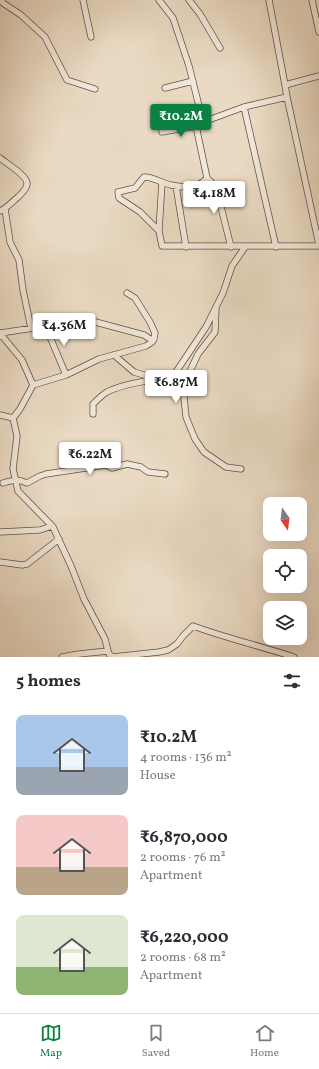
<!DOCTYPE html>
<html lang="en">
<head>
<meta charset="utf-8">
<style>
	:root { --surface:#fff; --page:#f2f2f3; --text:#2b2b33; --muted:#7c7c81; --line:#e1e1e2; --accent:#0b8043 }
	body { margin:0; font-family:Vollkorn,serif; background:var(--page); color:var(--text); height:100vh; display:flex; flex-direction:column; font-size:15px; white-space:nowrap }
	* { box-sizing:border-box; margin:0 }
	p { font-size:13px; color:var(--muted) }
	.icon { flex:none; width:22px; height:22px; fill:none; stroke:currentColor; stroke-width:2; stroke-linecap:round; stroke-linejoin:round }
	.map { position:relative; height:657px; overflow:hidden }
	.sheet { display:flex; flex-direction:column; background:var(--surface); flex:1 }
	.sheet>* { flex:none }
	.needle { width:26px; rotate:166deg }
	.fabs { position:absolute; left:263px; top:497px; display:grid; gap:8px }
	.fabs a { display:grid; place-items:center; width:44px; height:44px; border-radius:8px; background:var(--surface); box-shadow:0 4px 16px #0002; font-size:20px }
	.price { position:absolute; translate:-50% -34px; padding:0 9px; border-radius:4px; background:#fff; color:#222; font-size:13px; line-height:26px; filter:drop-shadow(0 1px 2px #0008) }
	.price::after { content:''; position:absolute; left:50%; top:24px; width:12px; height:9px; margin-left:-6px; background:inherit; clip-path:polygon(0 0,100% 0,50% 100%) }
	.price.active { background:var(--accent); color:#fff }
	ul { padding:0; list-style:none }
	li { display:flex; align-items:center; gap:12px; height:100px; padding:0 16px }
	li span { display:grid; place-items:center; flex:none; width:112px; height:80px; border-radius:8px; color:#555 }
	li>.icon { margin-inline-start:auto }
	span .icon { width:48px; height:48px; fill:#fffc; stroke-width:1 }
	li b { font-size:17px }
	h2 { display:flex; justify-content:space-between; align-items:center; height:48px; padding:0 16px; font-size:17px }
	.dock { display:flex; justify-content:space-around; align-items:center; height:56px; border-top:1px solid var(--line); background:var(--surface); font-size:11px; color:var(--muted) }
	.dock a { display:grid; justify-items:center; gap:2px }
	.dock .active { color:var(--accent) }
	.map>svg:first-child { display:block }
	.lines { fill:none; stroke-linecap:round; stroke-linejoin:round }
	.minor-casing { stroke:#625246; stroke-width:7 }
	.minor { stroke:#f1e7d8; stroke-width:5.5 }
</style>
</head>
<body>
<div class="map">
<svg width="319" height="657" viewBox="0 0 319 657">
	<rect width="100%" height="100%" fill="#eadac3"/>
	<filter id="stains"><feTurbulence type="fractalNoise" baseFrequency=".005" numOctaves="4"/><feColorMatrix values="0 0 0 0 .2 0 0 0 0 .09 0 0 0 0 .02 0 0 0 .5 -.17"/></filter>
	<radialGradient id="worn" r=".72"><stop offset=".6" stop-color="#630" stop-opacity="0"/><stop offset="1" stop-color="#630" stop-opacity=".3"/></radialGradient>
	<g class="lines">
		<defs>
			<path id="minor" d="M1,0L3,3L21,15L45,37L67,80L95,89
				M83,0L91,37
				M159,0L173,18L189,66L203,122
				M189,0L200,14L220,48
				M269,0L285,85
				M312,0L319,32
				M319,76L285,85L287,97L244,107L203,122L196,126L207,178C199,188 184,188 171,185C161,183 154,177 144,177L135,188L118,192L119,198L140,212L159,231L162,246H319
				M165,88L193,81
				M287,97L319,245
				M244,107L276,247
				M162,132L196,126
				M0,158C6,163 28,176 27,184C27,189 21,194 18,197C12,202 7,208 0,211
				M207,178L216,187L231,247
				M176,186L186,247
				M5,209L10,242L19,260L23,290L31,328
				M159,231L162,182
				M216,308L215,332L198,354L185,382L184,397L186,417L195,439L204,452L226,467L241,469
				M45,325L66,375
				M0,333L88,320L144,335L153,341
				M0,336L3,337L22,360L33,385L20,409L13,418
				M114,355L134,372L147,376L152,380
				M33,385L66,375L99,359L146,346L152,342L154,339L155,333L150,322L135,298L127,293
				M93,414V404C97,400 102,395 107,392C124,383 153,380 172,378L206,327L223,293L232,266L245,247
				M0,415L13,418L17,436L13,469L18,491L53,527L71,566L84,599L105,639L108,651L79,654L62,657
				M3,483C13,480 18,479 27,483L40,476L46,474L106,465L112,468L127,464L141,467L148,472L165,474
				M0,532L40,530L52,526
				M0,562L22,565L27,564L59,539
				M108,651L109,654L113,657L159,652L168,650L177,644L183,636L193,626C226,638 260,646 294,657"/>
		</defs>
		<use href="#minor" class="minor-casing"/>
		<use href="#minor" class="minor"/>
	</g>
	<rect width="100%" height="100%" filter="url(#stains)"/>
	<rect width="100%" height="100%" fill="url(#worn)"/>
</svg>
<div class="fabs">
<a><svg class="needle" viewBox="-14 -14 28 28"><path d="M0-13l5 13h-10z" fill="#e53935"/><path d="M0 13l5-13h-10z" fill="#7c7c81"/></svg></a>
<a><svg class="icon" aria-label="locate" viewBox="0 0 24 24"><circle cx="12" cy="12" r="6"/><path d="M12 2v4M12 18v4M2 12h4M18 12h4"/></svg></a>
<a><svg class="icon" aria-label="layers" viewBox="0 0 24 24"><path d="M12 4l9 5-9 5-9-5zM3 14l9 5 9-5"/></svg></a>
</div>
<b class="price active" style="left:181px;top:138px">₹10.2M</b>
<b class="price" style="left:214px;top:215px">₹4.18M</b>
<b class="price" style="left:64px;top:347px">₹4.36M</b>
<b class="price" style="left:176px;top:404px">₹6.87M</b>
<b class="price" style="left:90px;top:476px">₹6.22M</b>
</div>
<section class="sheet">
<h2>5 homes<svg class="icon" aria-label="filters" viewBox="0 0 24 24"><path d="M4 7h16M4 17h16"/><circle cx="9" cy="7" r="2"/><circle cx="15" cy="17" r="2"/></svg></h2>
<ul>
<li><span style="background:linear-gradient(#a9c7e8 65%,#9aa5b1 0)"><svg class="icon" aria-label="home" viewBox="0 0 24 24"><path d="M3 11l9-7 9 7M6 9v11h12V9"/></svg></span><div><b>₹10.2M</b><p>4 rooms · 136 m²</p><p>House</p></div></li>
<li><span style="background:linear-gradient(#f6c9c9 65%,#b9a48a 0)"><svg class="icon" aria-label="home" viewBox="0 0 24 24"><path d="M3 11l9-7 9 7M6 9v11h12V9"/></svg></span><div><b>₹6,870,000</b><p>2 rooms · 76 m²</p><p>Apartment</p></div></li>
<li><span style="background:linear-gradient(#dfe7d0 65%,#8fb573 0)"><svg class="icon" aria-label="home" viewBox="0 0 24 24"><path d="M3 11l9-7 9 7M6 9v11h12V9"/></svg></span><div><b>₹6,220,000</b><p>2 rooms · 68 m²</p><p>Apartment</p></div></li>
</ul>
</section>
<nav class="dock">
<a class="active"><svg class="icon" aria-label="map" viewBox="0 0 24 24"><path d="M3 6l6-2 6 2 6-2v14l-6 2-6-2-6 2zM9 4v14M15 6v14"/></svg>Map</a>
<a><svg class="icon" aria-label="saved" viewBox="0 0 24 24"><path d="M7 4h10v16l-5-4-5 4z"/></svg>Saved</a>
<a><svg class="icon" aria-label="home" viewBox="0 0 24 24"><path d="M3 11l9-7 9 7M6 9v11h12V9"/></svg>Home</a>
</nav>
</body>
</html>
